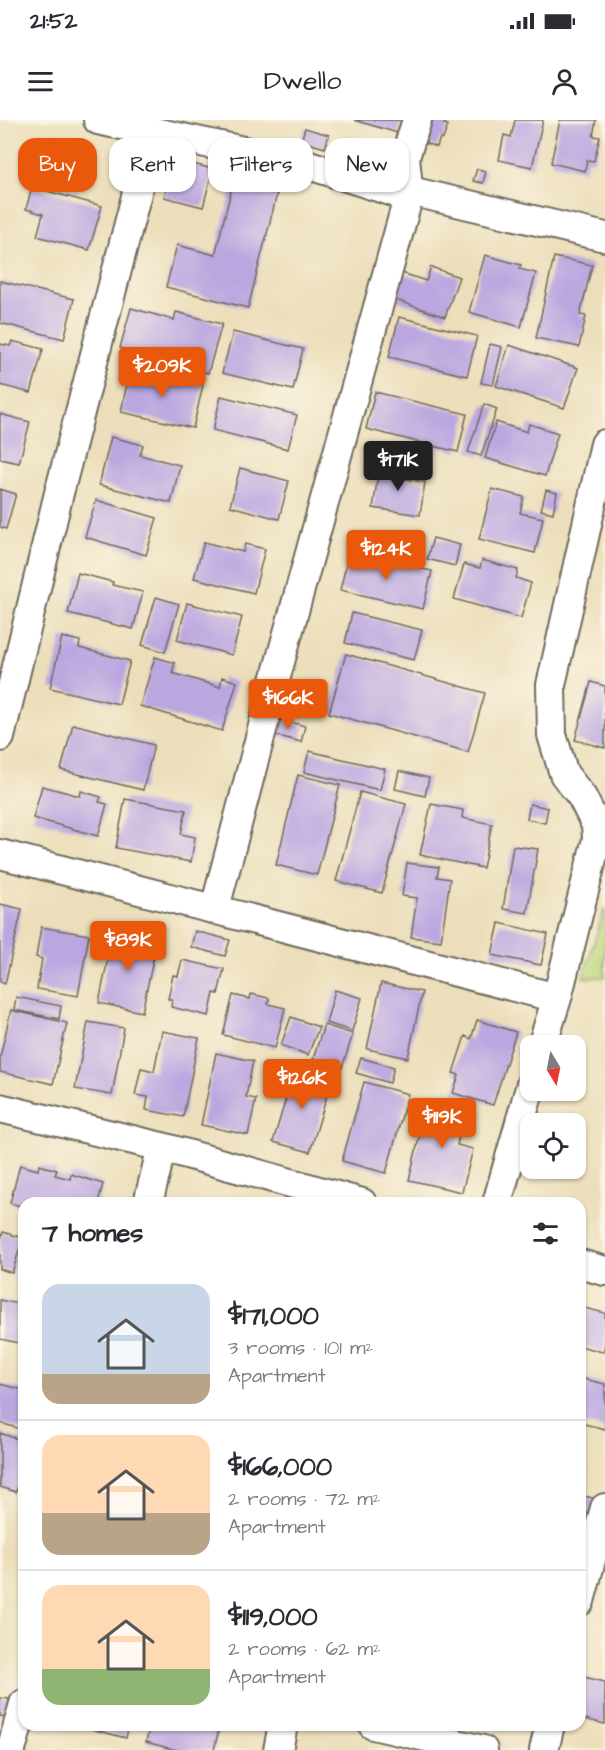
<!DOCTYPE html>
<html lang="en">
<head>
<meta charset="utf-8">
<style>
	:root { --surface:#fff; --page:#f7f7f7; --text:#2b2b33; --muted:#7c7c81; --line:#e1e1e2; --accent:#ea580c }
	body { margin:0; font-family:"Architects Daughter",sans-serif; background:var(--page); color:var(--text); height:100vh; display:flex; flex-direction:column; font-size:22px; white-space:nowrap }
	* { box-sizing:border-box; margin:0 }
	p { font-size:20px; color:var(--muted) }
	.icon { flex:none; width:33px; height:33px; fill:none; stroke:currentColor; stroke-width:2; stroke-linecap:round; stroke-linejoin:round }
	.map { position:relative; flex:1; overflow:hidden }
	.details { position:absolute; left:18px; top:1077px; width:568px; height:534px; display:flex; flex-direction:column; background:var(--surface); border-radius:18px; box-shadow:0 2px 4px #0004 }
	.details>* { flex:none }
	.hud { position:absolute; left:18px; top:18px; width:570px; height:54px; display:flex; gap:12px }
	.needle { width:39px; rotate:170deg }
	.tools { position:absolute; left:520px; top:915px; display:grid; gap:12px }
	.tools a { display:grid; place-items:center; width:66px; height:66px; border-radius:12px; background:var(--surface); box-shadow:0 2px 4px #0004; font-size:30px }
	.price { position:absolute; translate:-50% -51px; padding:0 14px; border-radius:6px; background:var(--accent); color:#fff; font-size:20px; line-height:39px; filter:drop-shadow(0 2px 3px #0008) }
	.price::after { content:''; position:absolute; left:50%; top:36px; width:18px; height:14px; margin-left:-9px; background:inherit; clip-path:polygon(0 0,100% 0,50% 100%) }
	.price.on { background:#222; color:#fff }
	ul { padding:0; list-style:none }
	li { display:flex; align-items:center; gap:18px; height:150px; padding:0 24px }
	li+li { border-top:2px solid var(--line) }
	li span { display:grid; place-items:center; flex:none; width:168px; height:120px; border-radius:18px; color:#555 }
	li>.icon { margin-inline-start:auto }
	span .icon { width:72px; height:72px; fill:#fffc; stroke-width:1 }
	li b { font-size:26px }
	h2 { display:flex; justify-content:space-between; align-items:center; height:72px; padding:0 24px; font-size:26px }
	.tag { padding:0 21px; border-radius:18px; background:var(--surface); box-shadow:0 2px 4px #0004; font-size:21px; line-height:54px }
	.tag.on { background:var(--accent); color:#fff }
	.status { display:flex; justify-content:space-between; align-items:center; height:42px; padding:0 30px; background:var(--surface); direction:ltr }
	.status svg { height:16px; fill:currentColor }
	header { display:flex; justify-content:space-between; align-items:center; height:78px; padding:0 24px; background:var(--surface); font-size:27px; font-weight:600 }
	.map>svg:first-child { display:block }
	.green { fill:#bbd77c; stroke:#738154; stroke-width:1.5 }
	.building { fill:#bba7e0 }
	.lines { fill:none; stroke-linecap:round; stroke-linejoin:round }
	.minor-casing { stroke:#6f6a5d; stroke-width:32 }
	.minor { stroke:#fff; stroke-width:28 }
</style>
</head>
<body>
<div class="status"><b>21:52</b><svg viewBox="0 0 49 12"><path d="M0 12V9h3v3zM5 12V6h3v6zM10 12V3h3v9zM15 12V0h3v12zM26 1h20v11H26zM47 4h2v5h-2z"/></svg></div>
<header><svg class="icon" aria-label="menu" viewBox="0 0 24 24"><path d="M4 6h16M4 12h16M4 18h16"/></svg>Dwello<svg class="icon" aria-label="person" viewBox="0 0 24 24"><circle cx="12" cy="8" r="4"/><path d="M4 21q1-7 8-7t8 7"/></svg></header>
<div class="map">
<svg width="605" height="1630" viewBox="0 0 605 1630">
	<rect width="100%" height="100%" fill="#fcf5e5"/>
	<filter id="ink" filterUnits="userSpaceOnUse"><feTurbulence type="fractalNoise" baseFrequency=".0167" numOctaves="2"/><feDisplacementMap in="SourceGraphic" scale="12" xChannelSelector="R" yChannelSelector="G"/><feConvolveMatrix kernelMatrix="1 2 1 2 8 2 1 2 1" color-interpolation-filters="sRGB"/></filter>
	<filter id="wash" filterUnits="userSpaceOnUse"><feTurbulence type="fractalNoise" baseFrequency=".008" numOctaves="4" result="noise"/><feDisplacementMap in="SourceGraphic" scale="24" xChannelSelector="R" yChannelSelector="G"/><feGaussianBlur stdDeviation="1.35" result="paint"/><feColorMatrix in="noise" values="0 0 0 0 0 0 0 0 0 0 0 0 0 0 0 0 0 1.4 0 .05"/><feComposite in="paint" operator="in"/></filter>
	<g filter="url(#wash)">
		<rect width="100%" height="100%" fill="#ecdeba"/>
		<path class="green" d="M605,787V857L583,858Z"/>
		<g id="blocks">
			<path class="building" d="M354,0H402L398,13Z
				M432,0H446L444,4L448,5L443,19L440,18L437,27L424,23Z
				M515,0H543L532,47L499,40L504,15L511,17Z
				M560,0H596L593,16L600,17L594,41L587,40L585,51L551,43Z
				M305,8L329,15L325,28L301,21Z
				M51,18L88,27L77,72L40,63Z
				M174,39L213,49L203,87L164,77Z
				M477,49L486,51L483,63L473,61Z
				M233,63L277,74L248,188L166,167L177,125L215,135Z
				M32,67L102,86L89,130L37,116L43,94L26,89Z
				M485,135L521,145L519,149L536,153L521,207L469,192Z
				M554,137L592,145L580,195L586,196L579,227L536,218Z
				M431,147L459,157L445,197L387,177L396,151L426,161Z
				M0,161L74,179L64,219L0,203Z
				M131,188L174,200L176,192L222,204L208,253L120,228Z
				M399,197L477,216L467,256L389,237Z
				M233,212L303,229L293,270L222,253Z
				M12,221L43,229L31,273L0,265V224L10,226Z
				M490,224L502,227L493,265L481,263Z
				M509,225L578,248L564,288L496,266Z
				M130,249L203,265L193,308L121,292Z
				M375,272L467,294L458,332L366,309Z
				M221,276L297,295L288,329L213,310Z
				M484,284L497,289L481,336L468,332Z
				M0,294L30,302L19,343L0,339Z
				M496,302L527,312L529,304L558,313L545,356L485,338Z
				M111,317L143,325L140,335L180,345L171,383L99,365Z
				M380,342L395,344L393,357L425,362L420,395L373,388Z
				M240,348L289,361L279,399L230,386Z
				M0,369L16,374L6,409L0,407Z
				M492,369L524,377L520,393L543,398L535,433L479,419Z
				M546,370L557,373L553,393L541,390Z
				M96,380L157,398L146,435L85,417Z
				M433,418L460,425L455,446L427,439Z
				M204,422L243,432L245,424L265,429L254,473L194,458Z
				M349,433L432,451L423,489L340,470Z
				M482,440L518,450L516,458L531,463L521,498L454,479L464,444L480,448Z
				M78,453L113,462L112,465L143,472L133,509L68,493Z
				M156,477L179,484L165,532L142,525Z
				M187,483L242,497L232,535L177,520Z
				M352,493L422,510L414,540L345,523Z
				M62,517L80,521L79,528L130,541L119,584L50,568Z
				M346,534L485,573L468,632L329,593Z
				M155,537L175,543L172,553L220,567L222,557L237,562L222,611L140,586Z
				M591,562L605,566V628L575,620Z
				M275,598L305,606L301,622L271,614Z
				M73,604L154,625L143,670L61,650Z
				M309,631L385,649L380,670L304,652Z
				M399,651L429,658L425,676L395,669Z
				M298,655L340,665L317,755L276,745Z
				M42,666L80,676L81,671L101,677L99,682L107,684L98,716L33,698Z
				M360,672L406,684L382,773L336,761Z
				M125,679L186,690L181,714L195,717L191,742L116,728Z
				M431,684L463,690L462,698L492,704L483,748L420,735Z
				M530,684L548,688L545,703L527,699Z
				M513,726L538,729L527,793L503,789Z
				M407,743L439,747L437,757L450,759L441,821L411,817L417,778L402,776Z
				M0,784L22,789L5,864L0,862Z
				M499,803L548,814L541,845L492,835Z
				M41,807L89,815L78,876L37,869L42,839L36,837Z
				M195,811L230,820L225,836L191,827Z
				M113,813L157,821L142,892L99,883Z
				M182,840L224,849L218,874L214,873L209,896L171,887L172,879H168L173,855L178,856Z
				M381,863L422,872L408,938L367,929Z
				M335,870L362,878L352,911L326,903Z
				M251,874L269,878L268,884L285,888L275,928L223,915L233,875L250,879Z
				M16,877L61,886L59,899L14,890Z
				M11,890L67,903L53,964L0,952V937Z
				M291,897L319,907L308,935L281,925Z
				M477,900L516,912L493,985L453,973L459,955L453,953L465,916L471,919Z
				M88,902L124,908L112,975L75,969Z
				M324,905L353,914L342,948L313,939Z
				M162,911L199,918L183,997L146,990L148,977L135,975L141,948L154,951Z
				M216,933L253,941L246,977L256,979L248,1015L201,1005Z
				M361,938L394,947L390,963L356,953Z
				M295,948L332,959L310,1032L273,1022Z
				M364,962L408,974L386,1053L342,1041Z
				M428,980L466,988L457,1025L473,1029L462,1072L409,1060Z
				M20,1045L38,1050L39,1045L57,1050L55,1055L70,1059L71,1054L103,1064L98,1083H24V1087L10,1083Z
				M3,1112L23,1118L12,1153L0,1149V1122Z
				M0,1180L24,1185V1224L0,1219Z
				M580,1187L605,1193V1225L603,1232L580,1226Z
				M580,1258L605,1264V1309L580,1303Z
				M0,1264L24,1270V1310L0,1303Z
				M0,1313L24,1321V1346L16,1372L0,1367Z
				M580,1375L597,1379L580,1435Z
				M584,1557L605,1562V1604L580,1598V1571Z
				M0,1578L9,1579L6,1597L0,1596Z
				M76,1605H129L126,1618Z
				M150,1605H220L214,1630H176L146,1622Z"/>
		</g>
	</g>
	<g filter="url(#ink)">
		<use href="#blocks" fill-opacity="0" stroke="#6f6a5d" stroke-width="1.5"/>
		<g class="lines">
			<defs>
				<path id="minor" d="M98,0L309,45L409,77L410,71L605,117
					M409,77L405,37L417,0
					M0,617L58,377L153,11
					M0,734L557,878
					M215,788L277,553L410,71
					M542,926L557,878L597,719L596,705L582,677L564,654L552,615L551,565L605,324
					M0,988L162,1027L362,1083
					M148,1083L162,1027
					M497,1083L531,964
					M580,1144L605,1151
					M580,1481L605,1388
					M373,1605L483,1630
					M11,1630L24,1584
					M278,1630L283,1605
					M544,1630L550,1605"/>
			</defs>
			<use href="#minor" class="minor-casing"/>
			<use href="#minor" class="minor"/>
		</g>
	</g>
</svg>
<div class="tools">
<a><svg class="needle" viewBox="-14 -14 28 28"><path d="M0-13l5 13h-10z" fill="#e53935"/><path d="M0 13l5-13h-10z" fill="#7c7c81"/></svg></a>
<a><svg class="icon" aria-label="locate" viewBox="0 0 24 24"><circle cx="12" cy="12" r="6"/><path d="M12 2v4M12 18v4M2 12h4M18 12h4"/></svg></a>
</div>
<b class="price" style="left:162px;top:278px">$209K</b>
<b class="price on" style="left:398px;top:372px">$171K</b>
<b class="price" style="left:386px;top:461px">$124K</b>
<b class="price" style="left:288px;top:610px">$166K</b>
<b class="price" style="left:128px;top:852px">$89K</b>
<b class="price" style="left:302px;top:990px">$126K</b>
<b class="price" style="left:442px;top:1029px">$119K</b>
<div class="hud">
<a class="tag on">Buy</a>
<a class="tag">Rent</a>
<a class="tag">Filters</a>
<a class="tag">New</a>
</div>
<section class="details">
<h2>7 homes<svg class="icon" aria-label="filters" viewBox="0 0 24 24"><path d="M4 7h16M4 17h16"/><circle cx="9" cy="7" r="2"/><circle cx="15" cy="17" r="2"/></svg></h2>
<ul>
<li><span style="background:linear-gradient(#c9d6e8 75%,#b9a48a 0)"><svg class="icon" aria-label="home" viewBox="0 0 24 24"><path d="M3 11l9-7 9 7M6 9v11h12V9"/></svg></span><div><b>$171,000</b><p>3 rooms · 101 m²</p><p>Apartment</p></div></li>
<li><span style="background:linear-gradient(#ffd9b3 65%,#b9a48a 0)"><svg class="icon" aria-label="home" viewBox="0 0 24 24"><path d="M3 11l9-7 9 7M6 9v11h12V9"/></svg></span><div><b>$166,000</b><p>2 rooms · 72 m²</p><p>Apartment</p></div></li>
<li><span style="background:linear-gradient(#ffd9b3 70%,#8fb573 0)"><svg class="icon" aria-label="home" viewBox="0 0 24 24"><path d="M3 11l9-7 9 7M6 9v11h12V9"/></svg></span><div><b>$119,000</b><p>2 rooms · 62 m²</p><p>Apartment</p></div></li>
</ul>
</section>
</div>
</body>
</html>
